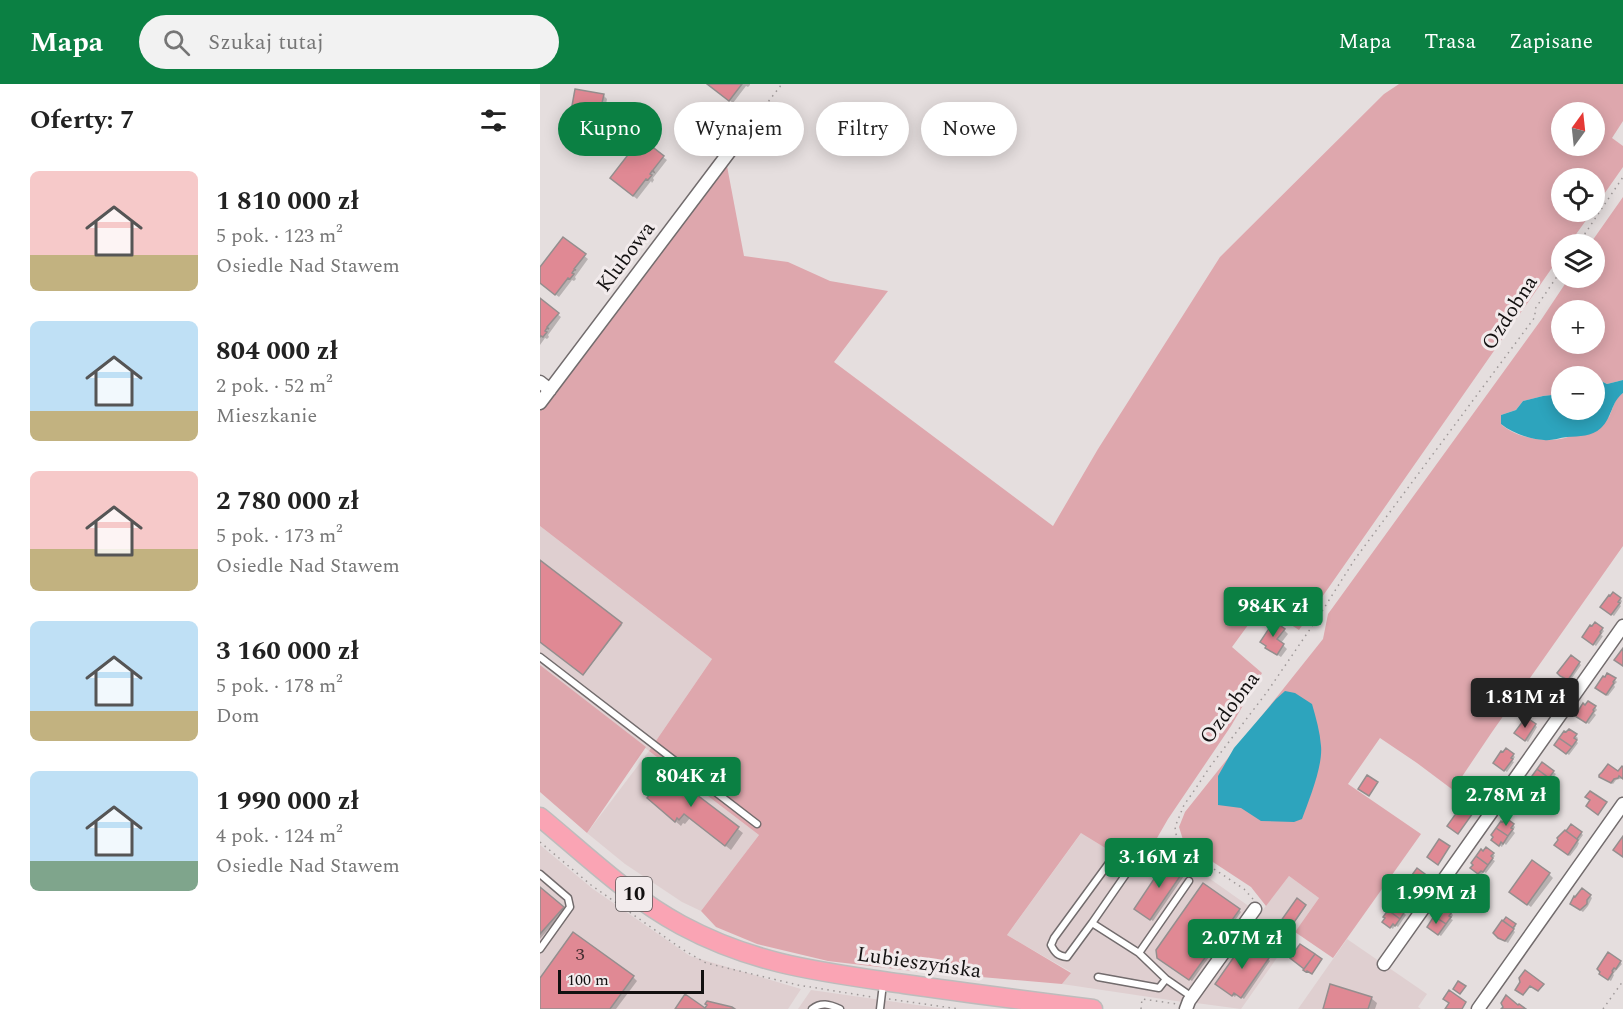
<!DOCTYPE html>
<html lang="pl">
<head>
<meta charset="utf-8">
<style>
	:root { --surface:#fff; --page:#f2f2f2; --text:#222; --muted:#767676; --accent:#0b8043 }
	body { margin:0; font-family:Spectral,serif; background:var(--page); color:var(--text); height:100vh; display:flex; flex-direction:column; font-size:22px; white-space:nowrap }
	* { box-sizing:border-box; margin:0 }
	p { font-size:20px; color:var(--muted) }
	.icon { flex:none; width:33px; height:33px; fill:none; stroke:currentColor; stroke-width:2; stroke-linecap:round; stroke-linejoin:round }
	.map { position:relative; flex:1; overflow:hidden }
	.panel { display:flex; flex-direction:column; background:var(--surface); width:540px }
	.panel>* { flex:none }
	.guide { position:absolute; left:18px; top:18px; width:570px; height:54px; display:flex; gap:12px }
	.needle { width:39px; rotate:15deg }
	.tools { position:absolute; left:1011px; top:18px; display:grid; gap:12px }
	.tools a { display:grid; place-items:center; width:54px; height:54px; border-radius:50%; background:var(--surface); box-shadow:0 3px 15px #0003; font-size:30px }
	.scale { position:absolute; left:18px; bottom:15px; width:146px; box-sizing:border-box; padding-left:6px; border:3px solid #131111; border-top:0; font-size:16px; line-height:21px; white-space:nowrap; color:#131111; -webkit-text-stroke:4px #f2ebec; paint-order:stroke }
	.price { position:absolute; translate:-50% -51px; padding:0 14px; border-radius:6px; background:var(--accent); color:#fff; font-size:20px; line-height:39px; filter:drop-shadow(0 2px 3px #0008) }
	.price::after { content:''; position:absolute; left:50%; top:36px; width:18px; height:14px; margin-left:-9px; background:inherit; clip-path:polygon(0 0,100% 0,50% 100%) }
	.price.active { background:#222; color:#fff }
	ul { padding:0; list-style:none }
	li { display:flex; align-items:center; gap:18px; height:150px; padding:0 30px }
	li span { display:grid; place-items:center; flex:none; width:168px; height:120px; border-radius:9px; color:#555 }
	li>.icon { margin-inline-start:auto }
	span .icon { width:72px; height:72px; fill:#fffc; stroke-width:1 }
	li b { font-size:26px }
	h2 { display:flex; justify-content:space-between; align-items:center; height:72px; padding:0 30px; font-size:26px }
	.pill { padding:0 21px; border-radius:27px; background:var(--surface); box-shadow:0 3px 15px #0003; font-size:21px; line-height:54px }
	.pill.active { background:var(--accent); color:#fff }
	header { display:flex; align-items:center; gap:36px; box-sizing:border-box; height:84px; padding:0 30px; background:var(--accent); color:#fff }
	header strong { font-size:28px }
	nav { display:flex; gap:33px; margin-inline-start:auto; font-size:21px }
	.search { width:420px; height:54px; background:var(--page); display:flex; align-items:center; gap:15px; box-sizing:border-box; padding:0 21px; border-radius:33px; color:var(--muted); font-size:22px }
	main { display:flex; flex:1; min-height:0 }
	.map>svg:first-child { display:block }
	.built { fill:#dfcfd0 }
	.green { fill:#dea7ad; fill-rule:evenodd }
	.water { fill:#2da4bd }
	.shadow { fill:#0003 }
	.building { fill:#e08994; stroke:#948e8e; stroke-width:1.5 }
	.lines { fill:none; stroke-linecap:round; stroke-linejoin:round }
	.lane-casing { stroke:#726c6d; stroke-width:9 }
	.street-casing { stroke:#726c6d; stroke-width:15 }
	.primary-casing { stroke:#bdbcbc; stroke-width:21 }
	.path { stroke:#9e9898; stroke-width:1.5; stroke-dasharray:1.5 4.5; stroke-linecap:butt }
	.lane { stroke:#fff; stroke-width:6 }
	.street { stroke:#fff; stroke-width:12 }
	.primary { stroke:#faa4b4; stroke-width:18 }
	.labels { text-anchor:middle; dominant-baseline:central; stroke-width:6; stroke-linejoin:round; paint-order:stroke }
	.number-label { font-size:18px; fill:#462f32 }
	.shield { fill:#f2ebec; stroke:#565253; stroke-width:1.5 }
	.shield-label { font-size:20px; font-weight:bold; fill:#131111 }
	.street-label { font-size:21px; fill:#131111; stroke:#f2ebec }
</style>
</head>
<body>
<header>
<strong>Mapa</strong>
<div class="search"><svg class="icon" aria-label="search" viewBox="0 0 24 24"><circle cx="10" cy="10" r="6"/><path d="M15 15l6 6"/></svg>Szukaj tutaj</div>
<nav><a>Mapa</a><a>Trasa</a><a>Zapisane</a></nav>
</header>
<main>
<section class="panel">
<h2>Oferty: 7<svg class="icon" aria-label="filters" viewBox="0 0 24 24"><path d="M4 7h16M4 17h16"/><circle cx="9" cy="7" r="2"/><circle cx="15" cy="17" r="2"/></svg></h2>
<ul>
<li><span style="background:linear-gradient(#f6c9c9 70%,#c2b280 0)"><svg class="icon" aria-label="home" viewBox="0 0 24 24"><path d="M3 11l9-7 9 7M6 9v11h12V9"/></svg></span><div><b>1 810 000 zł</b><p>5 pok. · 123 m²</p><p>Osiedle Nad Stawem</p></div></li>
<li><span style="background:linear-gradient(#bfe0f5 75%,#c2b280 0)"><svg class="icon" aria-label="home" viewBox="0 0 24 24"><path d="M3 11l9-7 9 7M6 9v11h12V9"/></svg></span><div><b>804 000 zł</b><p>2 pok. · 52 m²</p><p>Mieszkanie</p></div></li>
<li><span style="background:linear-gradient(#f6c9c9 65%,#c2b280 0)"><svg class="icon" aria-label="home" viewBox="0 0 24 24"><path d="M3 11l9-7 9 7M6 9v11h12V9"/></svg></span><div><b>2 780 000 zł</b><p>5 pok. · 173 m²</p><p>Osiedle Nad Stawem</p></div></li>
<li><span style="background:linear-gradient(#bfe0f5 75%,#c2b280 0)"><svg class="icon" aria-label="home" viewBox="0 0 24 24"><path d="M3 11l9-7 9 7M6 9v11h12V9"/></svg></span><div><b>3 160 000 zł</b><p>5 pok. · 178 m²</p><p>Dom</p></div></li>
<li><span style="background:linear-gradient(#bfe0f5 75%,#7fa58c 0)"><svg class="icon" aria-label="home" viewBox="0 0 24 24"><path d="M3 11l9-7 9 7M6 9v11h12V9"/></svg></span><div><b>1 990 000 zł</b><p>4 pok. · 124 m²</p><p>Osiedle Nad Stawem</p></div></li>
</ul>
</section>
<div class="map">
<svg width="1083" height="925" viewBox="0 0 1083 925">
	<rect width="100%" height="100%" fill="#e5dede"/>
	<path class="built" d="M0,442L172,575L109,667L219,751L161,827L142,818L85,780L47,749L109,667L0,581Z
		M542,748L602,787L622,761L710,823L643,918L522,900L531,888L467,851Z
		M0,761L53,805L150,872L261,905L248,925H0Z
		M749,792L779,814L701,925L656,919L704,850Z
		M807,855L887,910L878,923L881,925H758Z
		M271,906L405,925H258Z"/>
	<path class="green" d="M859,0H1083V37L1072,54L1083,62V83L1055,123L1054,94H1022V128H1052L1029,160H1022L1021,171L759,546L722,522L692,563L722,589L691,642L628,735L602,780L603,787L541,749L467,851L531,889L522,900L373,887L288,877L217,860L176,843L161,827L219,751L109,667L172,575L0,442V327L187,82L204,172L248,178L290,197L348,207L294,278L513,442L558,365L680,173L844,10ZM1022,28H1054V62H1022Z
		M1083,113V296L1067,300L1055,294L1054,292H1022L1021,310L1003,312L983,317L976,326L961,331V340C976,354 1005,359 1025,354C1040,349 1055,340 1069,333L1077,313L1083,309V462L952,648L913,706L877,679L840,654L808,700L881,750L793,874L755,848L779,814L749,792L726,822L711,803L644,759L639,743L645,728L783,555L788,530L1001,236L1029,194H1054V160H1050ZM1022,226H1054V260H1022Z
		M0,581L106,663L47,749L0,708Z"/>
	<path class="water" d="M1055,294L1067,300L1083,296V309C1071,318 1072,334 1061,344C1051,353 1040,352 1027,353C1019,354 1011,357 1004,356C989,355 972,349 961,340V331L976,326L983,317L1003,312L1021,310L1022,326H1054Z
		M745,607L755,609L772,620C776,634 780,648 781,662C783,682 769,716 762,735L754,738L721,737L701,724L678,721V692L694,664L736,615Z"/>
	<path class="shadow" d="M169,0H210V1L208,3L206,2L193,19Z
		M63,11L67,15L63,36L65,38L64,42H62L58,63L32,58L28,54Z
		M123,73L127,76L113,94L114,96L112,99L111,97L97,115L76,98Z
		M23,155L48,175L35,193L36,195L34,197L32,196L19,213L0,199V185Z
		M0,216L21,233L8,251L9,253L7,255L5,254L0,261Z
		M0,478L82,541L44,590L0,557Z
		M1080,515L1082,517L1080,521L1081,522L1074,532L1064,525Z
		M1062,545L1064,547L1061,551L1063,552L1056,562L1046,555Z
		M744,546L748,550L741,559L747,565L741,573L727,564Z
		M1039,579L1041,581L1030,597L1024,594L1019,588Z
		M1065,595L1075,596L1077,598L1074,601L1075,603L1068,612L1059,606Z
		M1016,610L1018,612L1015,616L1016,617L1009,627L1000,620Z
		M1055,623L1057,626L1054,629L1056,631L1049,640L1039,634Z
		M995,641L997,643L988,658L978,651Z
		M1029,647L1038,654L1036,657L1038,659L1029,671L1018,663Z
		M973,671L975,673L972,677L974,678L967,688L957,681Z
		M1002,680L1016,690L1007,702L1005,701L1002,704L996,700Z
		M1083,685V694L1076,696L1073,700L1060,692L1079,689Z
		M127,690L203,749L191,766L150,734L145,740L143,739L141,742L115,720Z
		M991,714L993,716L991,720L992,721L985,731L975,724Z
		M973,741L975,743L973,747L975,749L966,761L964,759L962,763L955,758Z
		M1025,748L1041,749L1043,751L1038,758L1039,759L1037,763L1030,772L1018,763Z
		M953,770L955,772L952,775L955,777L946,789L944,788L941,791L935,786Z
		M629,776L646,789L613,837L598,827Z
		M1009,790L1013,794L991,823L974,811Z
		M888,794L890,796L879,812L877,810L875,814L868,809Z
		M933,798L935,800L932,804L934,806L926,818L915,810Z
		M0,805L25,826L0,855Z
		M1050,812L1052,814L1048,822L1043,828L1034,822Z
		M757,816L766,822L737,864L724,855L738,843Z
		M858,819L867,826L864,829L866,831L858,843L855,841L853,845L846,840V835Z
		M699,826L701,828L652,897L621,876Z
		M911,829L913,831L911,835L913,836L901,852L891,845Z
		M966,835L976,842L973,846L975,848L968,859L962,855Z
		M728,875L730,877L704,915L697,910L695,913L679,902Z
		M1080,878L1082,880L1073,890L1074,891L1071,897L1063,892L1059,884Z
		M93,893L97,897L76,925H0V896Z
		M831,914L837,919L835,925H784Z"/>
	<path class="building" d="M167,0H202L189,17Z
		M35,5L64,10L60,28L62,29H60V32L62,33L61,39H58L55,60L26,55Z
		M101,54L124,72L113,86L114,88L112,87L110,90L112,91L108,96L106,95L93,112L70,94Z
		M23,153L46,170L34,185L36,186H34L32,189L34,190L30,195L28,194L15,211L0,199V183Z
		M0,214L19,229L7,243L9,245L7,244L5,247L7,248L3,253L1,252L0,253Z
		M0,476L82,539L43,591L0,558Z
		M1073,508L1081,514L1078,518L1080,519L1071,531L1060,523L1069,511L1070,512Z
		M734,537L745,545L737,555L744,560L737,571L725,564L726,562L720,558Z
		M1055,538L1063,544L1060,548L1061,549L1053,561L1042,553L1050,541L1052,542Z
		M1083,564V582L1074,576Z
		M1031,571L1040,578L1028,596L1020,592L1017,589Z
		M1067,589L1076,594L1073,598L1074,599L1066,611L1055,604L1063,592L1065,593Z
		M1008,603L1017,609L1014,613L1015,614L1007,626L996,618L1004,606L1006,607Z
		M1048,617L1056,622L1053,626L1054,627L1046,639L1035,632L1043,619L1045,621Z
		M986,633L996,640L985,657L974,649Z
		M1029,645L1037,650L1034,654L1037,656L1032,663L1019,654L1024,647L1026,648Z
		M1019,654L1032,663L1026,670L1014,661Z
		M966,664L974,670L971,674L973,675L964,687L953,679L961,667L963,668Z
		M1002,678L1014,687L1009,694L997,685Z
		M1068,680L1078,687L1082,682L1083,683V695L1079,692L1078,694L1074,695L1071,699L1059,693V691L1062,688Z
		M997,685L1009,694L1004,701L1002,700L1000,703L992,698L994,694L992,692Z
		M127,688L199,743L185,762L144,730L139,736L137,734L135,738L107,714Z
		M827,691L838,698L829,712L818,705Z
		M942,694L953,701L941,718L930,711Z
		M984,707L992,713L989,717L991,718L982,730L971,722L980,710L981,711Z
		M1050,707L1067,718L1058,731L1046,722L1050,716L1045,713Z
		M922,721L933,729L918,750L907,742Z
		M966,734L974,740L971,744L973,745L968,752L956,744L961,737L963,738Z
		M1031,740L1042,748L1037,755L1026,747Z
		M956,744L968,752L963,760L961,758L959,762L951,756L953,753L951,751Z
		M1025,746L1038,756L1028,771L1014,761L1018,756L1017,754Z
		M1083,752V773L1073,766Z
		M899,755L910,762L898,781L887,773Z
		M946,763L954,769L951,772L953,774L948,781L936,772L941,765L943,767Z
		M936,772L948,781L943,788L941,787L938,790L930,784L933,781L931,779Z
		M628,774L645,785L610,836L594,825Z
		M992,776L1010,789L987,821L969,808Z
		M877,784L889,793L882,804L869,795Z
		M926,792L934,797L931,801L933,802L928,809L916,801L921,794L923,795Z
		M869,795L882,804L877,811L875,809L872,813L864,807L866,803L864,802Z
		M663,799L700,825L649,896L617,874L616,866Z
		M916,801L928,809L923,816L911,808Z
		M0,803L24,823L0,850Z
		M1042,804L1051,811L1047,816V820L1040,826L1030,820L1034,812L1035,813Z
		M757,814L766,821L748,847L738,841Z
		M857,817L865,822L863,826L865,827L860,835L848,826L853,819L855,820Z
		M904,822L912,828L909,832L911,833L906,840L894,832L899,824L901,826Z
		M848,826L860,835L855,842L853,840L850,844L842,838L845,834L843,833Z
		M894,832L906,840L898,851L887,843Z
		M966,833L976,840L973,844L963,837Z
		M962,836L974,845L965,857L958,854L953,849Z
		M734,838L748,847L736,865L722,855Z
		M33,848L94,892L70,925H0V894Z
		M705,857L729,874L701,914L694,909L692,912L675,900Z
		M760,860L775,870L764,885L750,874Z
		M1068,868L1081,877L1076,885L1074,884L1072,887L1073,888L1068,896L1059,890L1060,888L1057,885Z
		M775,870L782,875L772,890L767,887L766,888L763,886Z
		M985,886L1004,900L998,907L990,902L983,911L975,906L980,898L979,894Z
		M918,897L926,902L920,910L913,905Z
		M790,900L832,913L828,925H783Z
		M909,906L926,918L922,925H905L909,919L903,915Z
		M145,910L165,924L166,925H135Z
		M966,911L978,921L979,920L986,925H961L963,923L961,919Z
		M167,917L192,923L195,925H166L165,924L167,921L165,920Z"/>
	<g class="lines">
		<defs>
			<path id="lane" d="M0,573L217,740
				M0,790L28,814L30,823L0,865
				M552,839L527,873C518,872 515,869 511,861L514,854L569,779L574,776L581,779L586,784V790L552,839L599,869L626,895L652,913
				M599,869L649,797
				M558,893L619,904L626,895
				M272,925C281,918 289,920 300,925
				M340,925L343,900"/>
			<path id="street" d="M0,298L10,306
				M0,319L193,63
				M844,880L1083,542
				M646,925L649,917L715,825
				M938,925L1083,720"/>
			<path id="primary" d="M0,733C45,770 89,813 141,841C215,881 282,888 364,900C427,909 490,917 553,925"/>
		</defs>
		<use href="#lane" class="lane-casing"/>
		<use href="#street" class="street-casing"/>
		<use href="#primary" class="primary-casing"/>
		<path class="path" d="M199,55L242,0
			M1038,160L1083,93
			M0,758L51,801L142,865L166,879L258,901L332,913
			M713,815L704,805L644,765L637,756L635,743L644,721L656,704L669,684L727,608L779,532L815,475L995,233V225L1022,185
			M349,915L419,925
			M601,925L602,915L637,920
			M1063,925L1083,897"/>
		<use href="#lane" class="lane"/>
		<use href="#street" class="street"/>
		<use href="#primary" class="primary"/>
	</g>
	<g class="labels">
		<g class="number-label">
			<text x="40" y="870">3</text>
		</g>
		<rect class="shield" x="76" y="793" width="36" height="34" rx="4.5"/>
		<g class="shield-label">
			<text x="94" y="810">10</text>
		</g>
		<g class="street-label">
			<text transform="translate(86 173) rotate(-53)">Klubowa</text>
			<text transform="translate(970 229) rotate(-57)">Ozdobna</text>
			<text transform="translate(690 624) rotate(-53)">Ozdobna</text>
			<text transform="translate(379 879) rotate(8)">Lubieszyńska</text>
		</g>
	</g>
</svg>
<div class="tools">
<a><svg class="needle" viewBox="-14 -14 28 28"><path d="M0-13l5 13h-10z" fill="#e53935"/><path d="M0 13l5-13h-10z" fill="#767676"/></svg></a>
<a><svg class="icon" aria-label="locate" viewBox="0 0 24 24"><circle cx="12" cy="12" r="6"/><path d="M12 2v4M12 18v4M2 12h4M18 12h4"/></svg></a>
<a><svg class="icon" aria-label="layers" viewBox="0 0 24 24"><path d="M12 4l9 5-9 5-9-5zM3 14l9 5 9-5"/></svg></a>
<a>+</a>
<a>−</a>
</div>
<div class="scale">100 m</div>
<b class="price" style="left:733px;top:554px">984K zł</b>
<b class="price active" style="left:985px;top:645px">1.81M zł</b>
<b class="price" style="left:151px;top:724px">804K zł</b>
<b class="price" style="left:966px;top:743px">2.78M zł</b>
<b class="price" style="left:619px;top:805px">3.16M zł</b>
<b class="price" style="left:896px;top:841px">1.99M zł</b>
<b class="price" style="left:702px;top:886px">2.07M zł</b>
<div class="guide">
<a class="pill active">Kupno</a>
<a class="pill">Wynajem</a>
<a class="pill">Filtry</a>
<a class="pill">Nowe</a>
</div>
</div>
</main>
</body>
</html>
